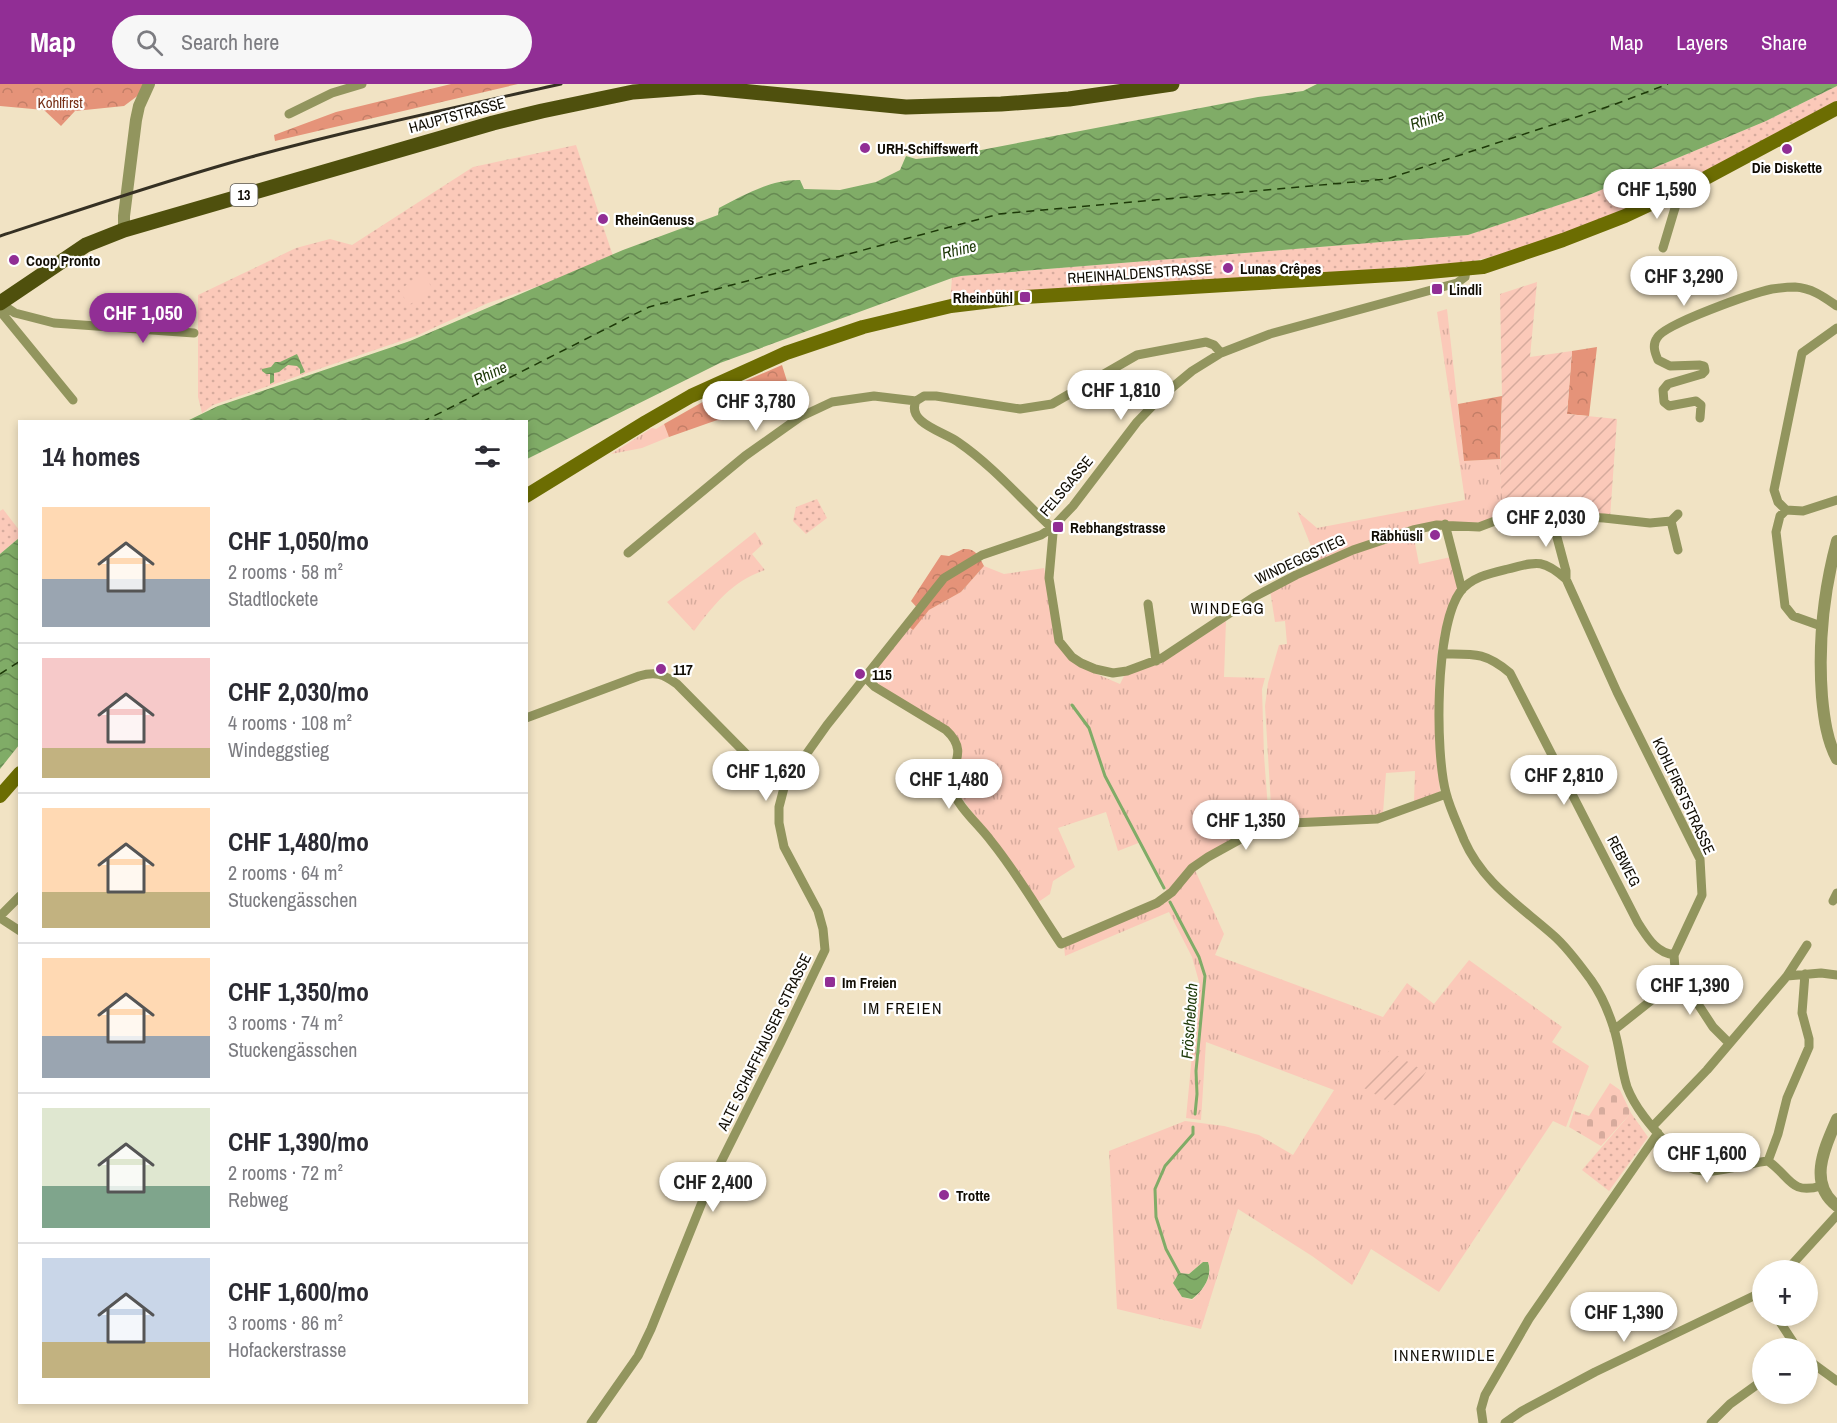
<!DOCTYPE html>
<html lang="en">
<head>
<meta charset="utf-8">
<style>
	:root { --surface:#fff; --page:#f7f7f7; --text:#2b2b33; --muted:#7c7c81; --line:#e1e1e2; --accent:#912e95 }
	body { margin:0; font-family:"Archivo Narrow",sans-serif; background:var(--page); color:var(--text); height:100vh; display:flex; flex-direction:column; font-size:22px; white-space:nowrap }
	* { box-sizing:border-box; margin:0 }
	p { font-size:20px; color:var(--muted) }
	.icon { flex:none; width:33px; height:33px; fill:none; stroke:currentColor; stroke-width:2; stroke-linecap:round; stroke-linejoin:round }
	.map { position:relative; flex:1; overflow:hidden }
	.details { position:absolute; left:18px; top:336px; width:510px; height:984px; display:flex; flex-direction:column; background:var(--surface); border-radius:0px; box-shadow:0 3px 9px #0003 }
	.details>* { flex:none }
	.buttons { position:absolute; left:1752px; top:1176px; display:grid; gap:12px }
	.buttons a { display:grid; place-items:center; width:66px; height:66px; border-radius:50%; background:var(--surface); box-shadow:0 3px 9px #0003; font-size:30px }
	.price { position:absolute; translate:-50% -51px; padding:0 14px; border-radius:21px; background:#fff; color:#222; font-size:20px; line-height:39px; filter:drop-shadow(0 2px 3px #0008) }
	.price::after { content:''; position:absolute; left:50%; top:36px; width:18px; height:14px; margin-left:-9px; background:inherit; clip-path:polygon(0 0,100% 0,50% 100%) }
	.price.active { background:var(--accent); color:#fff }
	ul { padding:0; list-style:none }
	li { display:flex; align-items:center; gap:18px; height:150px; padding:0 24px }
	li+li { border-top:2px solid var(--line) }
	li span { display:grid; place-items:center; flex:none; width:168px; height:120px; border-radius:0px; color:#555 }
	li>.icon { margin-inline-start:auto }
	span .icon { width:72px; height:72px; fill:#fffc; stroke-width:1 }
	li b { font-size:26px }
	h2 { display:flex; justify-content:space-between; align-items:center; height:72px; padding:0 24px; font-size:26px }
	header { display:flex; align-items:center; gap:36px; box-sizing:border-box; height:84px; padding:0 30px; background:var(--accent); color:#fff }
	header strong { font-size:28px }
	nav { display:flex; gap:33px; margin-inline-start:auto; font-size:21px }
	.search { width:420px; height:54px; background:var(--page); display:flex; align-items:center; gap:15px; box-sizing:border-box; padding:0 21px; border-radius:33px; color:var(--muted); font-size:22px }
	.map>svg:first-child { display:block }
	.grass { fill:url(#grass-tufts); fill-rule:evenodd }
	.forest { fill:url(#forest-crowns) }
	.cemetery { fill:url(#cemetery-stones) }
	.park { fill:url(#park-dots) }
	.garden { fill:url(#garden-furrows) }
	.pitch { fill:#fbc9b9 }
	.water { fill:url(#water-waves) }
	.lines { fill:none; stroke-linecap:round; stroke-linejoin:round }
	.stream { stroke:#80ac67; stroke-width:3 }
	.ferry { stroke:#1d3908; stroke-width:1.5; stroke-dasharray:8 6; stroke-linecap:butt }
	.minor { stroke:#92955e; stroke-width:9 }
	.tertiary { stroke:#92955e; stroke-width:12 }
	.secondary { stroke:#6c6d02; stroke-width:14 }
	.primary { stroke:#4f500d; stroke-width:15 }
	.rail { stroke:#353023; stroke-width:3 }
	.poi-dot { fill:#912e95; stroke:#fff; stroke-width:2 }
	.labels { text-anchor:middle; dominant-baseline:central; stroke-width:4.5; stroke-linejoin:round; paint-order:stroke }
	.shield { fill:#fff; stroke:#58554f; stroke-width:1.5 }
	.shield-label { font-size:14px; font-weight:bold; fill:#100c03 }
	.park-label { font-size:15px; fill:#762e15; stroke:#fff }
	.street-label { font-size:15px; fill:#100c03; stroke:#fff }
	.poi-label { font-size:15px; font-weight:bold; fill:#100c03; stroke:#fff; text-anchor:start }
	.water-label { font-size:16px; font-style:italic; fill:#1d3908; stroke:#fff }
	.neighbourhood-label { font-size:16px; letter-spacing:1.5px; fill:#100c03; stroke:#fff }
</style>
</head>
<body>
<header>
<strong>Map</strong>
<div class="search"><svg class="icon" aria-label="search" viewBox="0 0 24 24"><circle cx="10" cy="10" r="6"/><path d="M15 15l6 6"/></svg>Search here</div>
<nav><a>Map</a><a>Layers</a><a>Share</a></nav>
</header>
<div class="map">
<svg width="1837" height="1339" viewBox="0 0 1837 1339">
	<defs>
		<pattern id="grass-tufts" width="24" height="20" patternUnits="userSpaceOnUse" patternTransform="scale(1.5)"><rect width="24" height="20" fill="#fbc9b9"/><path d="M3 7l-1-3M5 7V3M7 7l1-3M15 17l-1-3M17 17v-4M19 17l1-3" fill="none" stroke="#d6ab9d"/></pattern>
		<pattern id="forest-crowns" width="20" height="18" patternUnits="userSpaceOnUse" patternTransform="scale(1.5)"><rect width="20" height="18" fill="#e59379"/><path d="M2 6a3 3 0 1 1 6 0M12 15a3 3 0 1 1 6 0" fill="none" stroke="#c37e67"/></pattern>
		<pattern id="cemetery-stones" width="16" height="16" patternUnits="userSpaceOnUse" patternTransform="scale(1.5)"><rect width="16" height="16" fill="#fbc9b9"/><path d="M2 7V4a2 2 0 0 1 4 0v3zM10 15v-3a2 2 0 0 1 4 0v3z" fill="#d6ab9d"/></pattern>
		<pattern id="park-dots" width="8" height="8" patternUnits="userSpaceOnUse" patternTransform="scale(1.5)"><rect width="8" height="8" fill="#fbc9b9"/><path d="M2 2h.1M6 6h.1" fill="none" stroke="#d6ab9d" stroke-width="1.8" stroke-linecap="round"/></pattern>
		<pattern id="garden-furrows" width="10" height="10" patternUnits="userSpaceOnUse" patternTransform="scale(1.5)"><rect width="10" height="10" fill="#fbc9b9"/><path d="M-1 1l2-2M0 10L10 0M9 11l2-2" fill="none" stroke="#d6ab9d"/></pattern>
		<pattern id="water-waves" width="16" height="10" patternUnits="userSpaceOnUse" patternTransform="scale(1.5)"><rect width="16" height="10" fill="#80ac67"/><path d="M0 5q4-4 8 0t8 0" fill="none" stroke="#678a53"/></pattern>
	</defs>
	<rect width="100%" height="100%" fill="#f1e3c4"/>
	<path class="grass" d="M1447,225L1464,377L1500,375V393L1505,431L1485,438L1412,444L1419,480L1451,473L1458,505C1425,559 1436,647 1440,708L1414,718L1415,687L1386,689L1383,729L1374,732L1272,738L1265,622L1268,599L1279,561L1287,560L1285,537L1275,538L1270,506L1319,482L1297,427L1317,444L1465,416L1437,228Z
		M791,310L797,332L783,330L715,337Z
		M664,340L669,353L642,364L611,370L652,344L656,345Z
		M755,448L763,460L752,470L765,486C731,498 715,520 694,547L667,518Z
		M984,482L1004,490L1044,484L1059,563L1080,583L1120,600L1126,588L1160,580L1226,537L1224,593L1265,594L1262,605L1264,671L1269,739L1210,768L1167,808L1141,758L1118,767L1106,728L1058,744L1075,783L1053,797L1050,810L1037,819L957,707C952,682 971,665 950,645L881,604L874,594L875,585L908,543L913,545L929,526L961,508Z
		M1195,786L1224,850L1215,871L1383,933L1407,899L1434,920L1469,876L1562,943L1552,958L1589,982L1566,1043L1553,1037L1439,1208L1371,1165L1352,1201L1312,1172L1238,1125L1201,1245L1117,1225L1109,1067L1185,1037L1224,1042L1259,1051L1293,1071L1334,1006L1206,958L1201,1036L1186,1034L1199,898L1192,873L1169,828L1065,872L1064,862L1165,819ZM1203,1178H1208C1214,1191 1203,1207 1192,1216L1182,1213L1173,1199L1179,1189L1189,1190Z"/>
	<path class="forest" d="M0,0H145L140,10L124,22L75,27L61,42L44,26L0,22Z
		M451,0H518L275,57L274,51L336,28Z
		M1597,263L1589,332L1567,330L1572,267Z
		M782,281L791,310L669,353L664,340L722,307Z
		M1502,312L1500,375L1464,377L1458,320Z
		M963,465C976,464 979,472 984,482L961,508L929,526L913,546L908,542L920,527L911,517L941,471L949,472Z"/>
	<path class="cemetery" d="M1610,999L1620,1006L1631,1029L1601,1062L1569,1043L1574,1027L1589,1032Z"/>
	<path class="park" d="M1837,2V19L1702,96L1563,156L1465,179L1012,210L950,218L952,194L961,192L1468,151L1589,111L1766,37Z
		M576,61L613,172L545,200L488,219L416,252L213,321L202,329L198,313V211L296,164L330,155L352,161L473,83Z
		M817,415L827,434L806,450L793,437L796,423Z
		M3,425L19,446V454L0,470V427Z
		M1631,1029L1648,1053L1609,1107L1582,1086Z"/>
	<path class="garden" d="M1537,198L1530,273L1572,267L1567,330L1617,335L1610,434L1504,431L1500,393L1502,312L1500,210Z
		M1389,967L1426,988L1401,1025L1364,1004Z"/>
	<path class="pitch" d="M423,190L433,205L409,221L399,206Z"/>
	<path class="water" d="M1317,0H1837V2L1766,37L1589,111L1468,151L961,192L952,194L720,279L527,375L526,338L187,337L218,322L410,257L623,166L718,131L719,124C744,111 771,95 800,96L804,105L840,106L876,98L900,86L906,72L916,75L955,71L1258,13L1303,7Z
		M297,270L305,288L300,290V285L297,282L288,281L279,288L274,289V298L270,300V290H266L262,287V285L271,283L275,278H280Z
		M19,454V661L0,685V470Z
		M1203,1178H1208C1213,1192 1203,1207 1192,1215L1182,1213L1173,1199L1179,1189L1189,1190Z"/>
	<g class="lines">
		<path class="stream" d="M1072,621L1089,644L1105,692L1164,804
			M1170,818L1199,873L1205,892L1196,987L1197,1010L1195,1030
			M1179,1189L1166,1165L1156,1133L1155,1105L1165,1082L1193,1050V1043"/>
		<path class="ferry" d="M422,338L649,223L999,130L1387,95L1613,21L1668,0
			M0,590L20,577"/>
		<path class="minor" d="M289,30L332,9L362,0
			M1663,164L1678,114L1675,107
			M0,219L15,229L54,239L194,249
			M0,219L1,228L73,316
			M1837,244L1802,269L1774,406L1778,418L1786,426L1803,427L1837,416
			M1221,269L1214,261L1206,258L1137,271L1052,320L1020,325L936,312H924L916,317C906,339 945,348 958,358C993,382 1021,415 1052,444L1053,449L1049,494L1059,557L1072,573L1081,579L1095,585L1113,589L1127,587L1162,574L1254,513L1296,491L1353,466L1413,446L1437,441L1479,443L1516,429L1604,434L1650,439L1671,437L1678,430
			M1700,334L1701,321L1696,317L1669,322L1664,318L1663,306L1668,300L1702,290L1705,287L1704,282L1700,281L1670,282L1658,276C1655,269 1652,261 1657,254C1664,240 1753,209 1772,205C1779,204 1788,203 1795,203C1812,204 1824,213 1837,222
			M1786,426L1780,432L1776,448L1785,522L1793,532L1821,542
			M1551,431L1566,487V495
			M1671,437L1678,466
			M1445,440L1462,506
			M628,469L745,372L800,333L832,318L874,312L916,317
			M1148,520L1156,577
			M1443,570C1474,570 1485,568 1510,589L1638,839C1648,854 1655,868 1674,871
			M866,594L875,603L946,646C972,670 946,684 952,705C957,722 981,743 991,757C1017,789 1038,826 1061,860L1157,819L1172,808L1192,784L1208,773L1246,752L1271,740L1377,735L1446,710
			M526,634L639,592C656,587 663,590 677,600L759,683L769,692L785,700
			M1833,817L1837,809
			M0,832L20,812
			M0,834L20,847
			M1675,885L1713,943L1729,959
			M1787,892L1821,889L1837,891
			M1614,946L1653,915L1665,902L1675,885L1674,871L1702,811L1700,775L1617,608L1566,495C1542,474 1536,478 1508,485C1491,489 1471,493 1460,508C1435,543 1435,668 1446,709C1450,725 1458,741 1464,756C1483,799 1519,821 1553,851C1567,863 1580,881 1591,896C1601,910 1609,929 1614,945C1620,964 1621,984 1627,1003C1638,1032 1665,1056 1684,1080C1703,1097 1744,1079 1768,1077C1791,1093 1790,1111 1821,1102
			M1653,1042L1707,986L1787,892L1807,861
			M1768,1077L1778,1050L1787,1014L1809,963V955L1802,929L1805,890
			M1787,1186L1837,1131
			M1776,1232L1797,1264
			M1808,1276L1837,1297
			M591,1339L638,1272L651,1245L707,1106L781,958L825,866L823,845L818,827L784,763L779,739V723L785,700L827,641L944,494L982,471L1041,451L1052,444L1073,422L1137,338L1162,312L1192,287L1221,269L1270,250L1457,199L1465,193L1466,186
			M1483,1339L1481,1325L1485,1311L1529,1235L1658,1049
			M1505,1339L1522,1327L1595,1288L1762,1208
			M1711,1339L1730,1320L1762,1297"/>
		<path class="tertiary" d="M124,146V132L136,36L139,22L149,0
			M1837,457C1823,509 1818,560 1822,613C1824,634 1827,657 1837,675
			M1837,1035C1825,1063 1807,1099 1837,1122"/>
		<path class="secondary" d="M526,412L646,338L691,312L786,269L863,243L951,222L1025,213L1408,190L1483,183L1563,156L1625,132L1702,96L1837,24
			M0,712L20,689"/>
		<path class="primary" d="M0,219L86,161L124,146L493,39L542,27L633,8L700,3L906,23L1001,20L1069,15L1172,0"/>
		<path class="rail" d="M0,152C83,125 167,96 251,73C353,45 457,23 561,0"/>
	</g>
	<g class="poi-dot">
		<circle cx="865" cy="64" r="6"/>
		<circle cx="1787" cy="65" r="6"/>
		<circle cx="603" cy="135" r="6"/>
		<circle cx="14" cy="176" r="6"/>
		<circle cx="1228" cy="184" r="6"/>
		<rect x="1431" y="199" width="12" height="12" rx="3"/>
		<rect x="1019" y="207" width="12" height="12" rx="3"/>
		<rect x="1052" y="437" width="12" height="12" rx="3"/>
		<circle cx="1435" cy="451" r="6"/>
		<circle cx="661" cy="585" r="6"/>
		<circle cx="860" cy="590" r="6"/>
		<rect x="824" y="892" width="12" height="12" rx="3"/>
		<circle cx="944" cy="1111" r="6"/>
	</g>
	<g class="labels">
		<rect class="shield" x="230.5" y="100" width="27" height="22" rx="4.5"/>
		<g class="shield-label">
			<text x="244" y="111">13</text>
		</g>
		<g class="park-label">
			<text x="60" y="18">Kohlfirst</text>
		</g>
		<g class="street-label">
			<text transform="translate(457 31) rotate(-15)">HAUPTSTRASSE</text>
			<text transform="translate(1140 189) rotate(-4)">RHEINHALDENSTRASSE</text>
			<text transform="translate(1066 402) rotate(-50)">FELSGASSE</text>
			<text transform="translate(1300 475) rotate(-25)">WINDEGGSTIEG</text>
			<text transform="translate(1684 712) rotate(65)">KOHLFIRSTSTRASSE</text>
			<text transform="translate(1624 777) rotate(63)">REBWEG</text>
			<text transform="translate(764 958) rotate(-64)">ALTE SCHAFFHAUSER STRASSE</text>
		</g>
		<g class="poi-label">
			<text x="877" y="64">URH-Schiffswerft</text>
			<text x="1787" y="83" text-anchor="middle">Die Diskette</text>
			<text x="615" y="135">RheinGenuss</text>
			<text x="26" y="176">Coop Pronto</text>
			<text x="1240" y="184">Lunas Crêpes</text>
			<text x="1449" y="205">Lindli</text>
			<text x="1013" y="213" text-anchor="end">Rheinbühl</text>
			<text x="1070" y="443">Rebhangstrasse</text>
			<text x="1423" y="451" text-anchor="end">Räbhüsli</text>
			<text x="673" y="585">117</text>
			<text x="872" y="590">115</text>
			<text x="842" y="898">Im Freien</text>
			<text x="956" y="1111">Trotte</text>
		</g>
		<g class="water-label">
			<text transform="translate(1427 35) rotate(-18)">Rhine</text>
			<text transform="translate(959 165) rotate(-13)">Rhine</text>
			<text transform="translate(490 289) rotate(-25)">Rhine</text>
			<text transform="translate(1189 937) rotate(-86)">Fröschebach</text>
		</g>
		<g class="neighbourhood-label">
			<text x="1228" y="524">WINDEGG</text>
			<text x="903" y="924">IM FREIEN</text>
			<text x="1445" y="1271">INNERWIIDLE</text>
		</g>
	</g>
</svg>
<div class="buttons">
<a>+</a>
<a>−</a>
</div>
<b class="price" style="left:1657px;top:136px">CHF 1,590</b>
<b class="price" style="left:1684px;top:223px">CHF 3,290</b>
<b class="price active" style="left:143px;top:260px">CHF 1,050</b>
<b class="price" style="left:1121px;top:337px">CHF 1,810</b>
<b class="price" style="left:756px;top:348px">CHF 3,780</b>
<b class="price" style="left:1546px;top:464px">CHF 2,030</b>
<b class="price" style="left:766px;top:718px">CHF 1,620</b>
<b class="price" style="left:1564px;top:722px">CHF 2,810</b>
<b class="price" style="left:949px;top:726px">CHF 1,480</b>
<b class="price" style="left:1246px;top:767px">CHF 1,350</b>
<b class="price" style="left:1690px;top:932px">CHF 1,390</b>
<b class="price" style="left:1707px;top:1100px">CHF 1,600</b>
<b class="price" style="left:713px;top:1129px">CHF 2,400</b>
<b class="price" style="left:1624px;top:1259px">CHF 1,390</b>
<section class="details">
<h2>14 homes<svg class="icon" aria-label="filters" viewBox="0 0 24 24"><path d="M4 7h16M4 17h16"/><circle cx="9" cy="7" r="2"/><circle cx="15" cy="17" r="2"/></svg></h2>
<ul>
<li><span style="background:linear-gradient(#ffd9b3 60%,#9aa5b1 0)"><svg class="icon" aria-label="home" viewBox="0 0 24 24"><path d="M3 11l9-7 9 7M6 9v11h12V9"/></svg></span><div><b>CHF 1,050/mo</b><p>2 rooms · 58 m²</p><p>Stadtlockete</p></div></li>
<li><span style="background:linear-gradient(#f6c9c9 75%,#c2b280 0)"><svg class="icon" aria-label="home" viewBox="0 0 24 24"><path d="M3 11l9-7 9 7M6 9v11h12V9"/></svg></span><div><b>CHF 2,030/mo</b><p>4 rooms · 108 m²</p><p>Windeggstieg</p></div></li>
<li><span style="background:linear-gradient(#ffd9b3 70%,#c2b280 0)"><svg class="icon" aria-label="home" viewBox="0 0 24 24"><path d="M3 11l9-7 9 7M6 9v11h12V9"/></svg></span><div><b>CHF 1,480/mo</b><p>2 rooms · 64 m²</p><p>Stuckengässchen</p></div></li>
<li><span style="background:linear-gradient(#ffd9b3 65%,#9aa5b1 0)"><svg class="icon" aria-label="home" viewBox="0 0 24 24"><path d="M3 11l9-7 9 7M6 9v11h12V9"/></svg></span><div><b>CHF 1,350/mo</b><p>3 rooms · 74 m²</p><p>Stuckengässchen</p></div></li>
<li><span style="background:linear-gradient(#dfe7d0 65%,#7fa58c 0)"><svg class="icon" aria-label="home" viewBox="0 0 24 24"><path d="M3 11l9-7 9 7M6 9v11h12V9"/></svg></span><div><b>CHF 1,390/mo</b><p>2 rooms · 72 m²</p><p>Rebweg</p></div></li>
<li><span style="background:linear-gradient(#c9d6e8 70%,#c2b280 0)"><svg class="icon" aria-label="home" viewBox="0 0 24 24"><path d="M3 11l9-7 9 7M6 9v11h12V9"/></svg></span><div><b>CHF 1,600/mo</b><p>3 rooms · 86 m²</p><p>Hofackerstrasse</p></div></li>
</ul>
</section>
</div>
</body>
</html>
